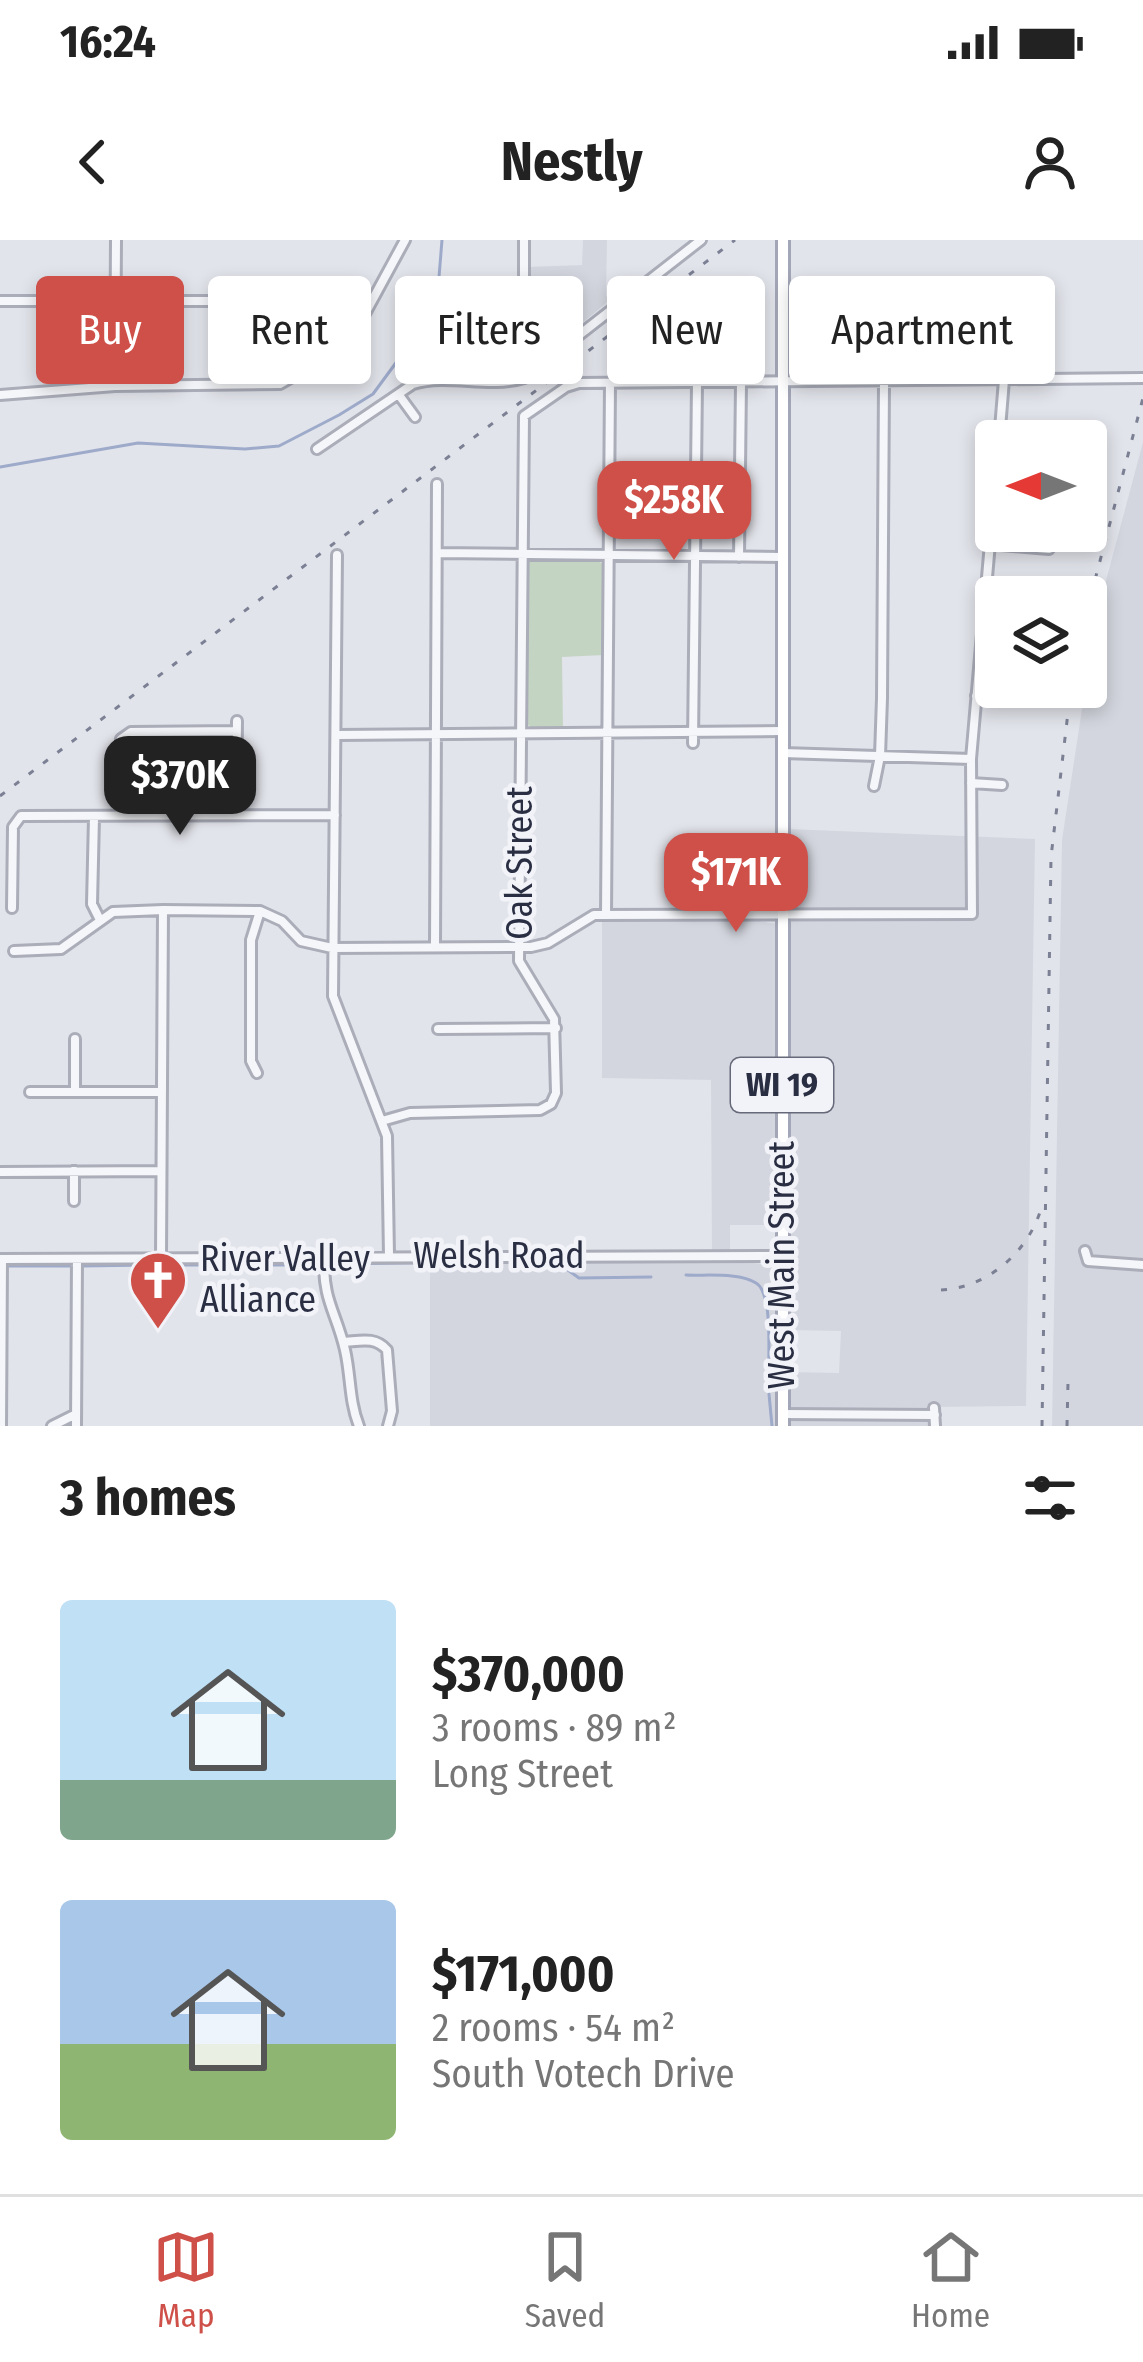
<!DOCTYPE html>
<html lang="en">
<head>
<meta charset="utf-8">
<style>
	:root { --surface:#fff; --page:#f2f2f2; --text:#222; --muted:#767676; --line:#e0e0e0; --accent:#ce5049 }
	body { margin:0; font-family:"Fira Sans Condensed",sans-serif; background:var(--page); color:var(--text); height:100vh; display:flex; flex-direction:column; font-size:45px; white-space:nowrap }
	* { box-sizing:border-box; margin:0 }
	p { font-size:39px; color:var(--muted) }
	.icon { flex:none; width:66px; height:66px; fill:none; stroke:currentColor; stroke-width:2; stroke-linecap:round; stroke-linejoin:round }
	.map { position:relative; height:1186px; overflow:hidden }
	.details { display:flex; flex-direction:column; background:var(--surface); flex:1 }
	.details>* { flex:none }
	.banner { position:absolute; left:36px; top:36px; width:1071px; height:108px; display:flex; gap:24px }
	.needle { width:78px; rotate:270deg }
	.controls { position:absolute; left:975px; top:180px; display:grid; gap:24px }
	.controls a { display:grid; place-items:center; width:132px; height:132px; border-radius:12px; background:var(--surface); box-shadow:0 6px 18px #0003; font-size:60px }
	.price { position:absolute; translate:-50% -102px; padding:0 27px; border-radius:24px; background:var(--accent); color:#fff; font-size:39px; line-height:78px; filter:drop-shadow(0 3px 6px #0008) }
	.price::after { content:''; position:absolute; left:50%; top:72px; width:36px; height:27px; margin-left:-18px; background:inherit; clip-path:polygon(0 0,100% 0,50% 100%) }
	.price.on { background:#222; color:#fff }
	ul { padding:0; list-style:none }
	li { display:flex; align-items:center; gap:36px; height:300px; padding:0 60px }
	li span { display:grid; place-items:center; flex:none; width:336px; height:240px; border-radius:12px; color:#555 }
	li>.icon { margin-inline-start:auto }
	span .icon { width:144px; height:144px; fill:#fffc; stroke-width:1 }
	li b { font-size:51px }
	h2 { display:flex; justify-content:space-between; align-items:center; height:144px; padding:0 60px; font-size:51px }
	.pill { padding:0 42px; border-radius:12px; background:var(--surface); box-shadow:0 6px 18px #0003; font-size:42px; line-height:108px }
	.pill.on { background:var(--accent); color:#fff }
	.status { display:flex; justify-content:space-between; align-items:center; height:84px; padding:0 60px; background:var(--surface); direction:ltr }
	.status svg { height:33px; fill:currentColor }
	header { display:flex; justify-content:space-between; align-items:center; height:156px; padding:0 60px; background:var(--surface); font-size:54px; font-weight:700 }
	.dock { display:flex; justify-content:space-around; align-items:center; height:168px; border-top:3px solid var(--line); background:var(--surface); font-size:33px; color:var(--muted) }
	.dock a { display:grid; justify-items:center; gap:6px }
	.dock .on { color:var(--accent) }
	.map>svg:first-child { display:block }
	.built { fill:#d4d6df }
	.green { fill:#c4d4c3 }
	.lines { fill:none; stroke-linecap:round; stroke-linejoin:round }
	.stream { stroke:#9eaaca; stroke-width:3 }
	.minor-casing { stroke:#abadb9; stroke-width:14 }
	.major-casing { stroke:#a2a6b6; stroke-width:16 }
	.minor { stroke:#f5f6f9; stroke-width:8 }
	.major { stroke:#fff; stroke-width:10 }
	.rail { stroke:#7c8094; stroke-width:3; stroke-dasharray:6 12; stroke-linecap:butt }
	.labels { text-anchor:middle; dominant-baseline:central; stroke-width:9; stroke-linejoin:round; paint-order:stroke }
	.shield { fill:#f2f3f8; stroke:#666979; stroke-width:3 }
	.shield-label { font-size:33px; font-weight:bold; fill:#2a2e43 }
	.street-label { font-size:36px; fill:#2a2e43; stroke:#f2f3f8 }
	.poi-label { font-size:36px; fill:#2a2e43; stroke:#f2f3f8; text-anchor:start }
</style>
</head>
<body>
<div class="status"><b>16:24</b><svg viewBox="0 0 49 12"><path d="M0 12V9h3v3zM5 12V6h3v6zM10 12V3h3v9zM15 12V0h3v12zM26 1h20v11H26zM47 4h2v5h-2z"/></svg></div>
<header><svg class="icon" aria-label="back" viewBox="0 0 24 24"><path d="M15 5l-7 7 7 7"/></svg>Nestly<svg class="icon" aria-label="person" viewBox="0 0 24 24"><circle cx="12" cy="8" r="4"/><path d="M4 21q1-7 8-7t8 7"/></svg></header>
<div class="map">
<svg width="1143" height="1186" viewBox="0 0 1143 1186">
	<rect width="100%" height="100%" fill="#e2e4eb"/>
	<path class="built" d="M583,0H607L606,56L611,59L546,113L526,100L527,27L582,25Z
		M1143,202V1186H1052L1062,600L1096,378Z
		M788,589L1035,599L1026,1166L930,1167L927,1179L932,1186H789L788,1132L839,1133L841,1091L788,1090Z
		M747,679L776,684L775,985H730V1020L769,1025L775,1037L779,1186H430V1020L712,1019L711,840L602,838V680Z"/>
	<path class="green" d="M533,318L597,320L604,325V415L562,417L563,488H531L526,482L527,324Z"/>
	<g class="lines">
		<path class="stream" d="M0,227L138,203L245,209L279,206L339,175L373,154L398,120L427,69L439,37L442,0
			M490,1022H543
			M331,1024L478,1022
			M163,1025H219
			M230,1025H309
			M7,1026H70
			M81,1026L150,1025
			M565,1028L579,1038L651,1037
			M686,1035C705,1036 740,1032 756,1043C773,1053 768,1112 769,1130
			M769,1154L772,1186"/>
		<defs>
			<path id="minor" d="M524,0V136
				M0,61H308L357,92
				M115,146L116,0
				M0,155L115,146L280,144L348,105L405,0
				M399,155L415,177
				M999,201L1004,140
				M317,209L413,144C449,133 488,149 524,138L701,0
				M990,304L1049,309
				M437,313L781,317
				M337,315L333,756L387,896L389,1016
				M739,317L741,143
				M983,380L996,381
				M976,456L1015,460
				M337,495L781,491
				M121,499L131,492L236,491
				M693,503L697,143
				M783,513L971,519
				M971,543L1002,545
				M874,546L880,516L882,458L884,143
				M236,575L237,481
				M94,577L92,664L99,678
				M12,668L13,587L21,576L335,575
				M606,675L610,143
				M435,707L437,244
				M14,711L61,709L113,672L163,670L260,671L282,681L301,701L332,708L531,707L548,703L594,675L972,674L971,519L996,235
				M438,789L556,788
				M75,799V852
				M257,833L251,821V700L260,671
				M30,852H162
				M382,881L410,873L540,870L551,864L556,853L554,779L519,721L524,176L566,147L579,143L1143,138
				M0,932L161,931
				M74,961V931
				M1085,1011L1088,1021L1143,1025
				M324,1017C323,1062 336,1071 345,1110C351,1136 349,1161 359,1186
				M161,1018L163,670
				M0,1019L782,1016
				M343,1102C360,1101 375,1096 387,1110L392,1171L388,1186
				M934,1168L935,1186
				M783,1174L935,1175
				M1,1186L2,1020
				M52,1186L76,1174
				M76,1186L77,1019"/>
			<path id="major" d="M783,1186V0"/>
		</defs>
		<use href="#minor" class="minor-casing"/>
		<use href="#major" class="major-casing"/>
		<use href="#minor" class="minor"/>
		<use href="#major" class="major"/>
		<path class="rail" d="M1086,374L1143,158
			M0,556L735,0
			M941,1050C986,1048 1026,1014 1040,972
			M1042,1186L1051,617L1071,447
			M1067,1186L1068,1142"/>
	</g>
	<defs>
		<symbol id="church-pin" viewBox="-11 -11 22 30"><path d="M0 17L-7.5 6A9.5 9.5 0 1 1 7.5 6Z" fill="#ce5049" stroke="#f2f3f8"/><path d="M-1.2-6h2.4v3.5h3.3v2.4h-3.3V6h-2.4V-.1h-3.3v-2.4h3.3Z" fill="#fff"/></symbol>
	</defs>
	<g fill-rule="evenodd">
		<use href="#church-pin" x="125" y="1007" width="66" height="90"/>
	</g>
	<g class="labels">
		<rect class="shield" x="731" y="818" width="102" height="54" rx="9"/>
		<g class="shield-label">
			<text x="782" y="845">WI 19</text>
		</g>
		<g class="street-label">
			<text transform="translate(520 623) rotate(-90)">Oak Street</text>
			<text x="499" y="1016">Welsh Road</text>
			<text transform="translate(782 1025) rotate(-90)">West Main Street</text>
		</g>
		<g class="poi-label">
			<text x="200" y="1019">River Valley<tspan x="200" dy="41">Alliance</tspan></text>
		</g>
	</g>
</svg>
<div class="controls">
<a><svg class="needle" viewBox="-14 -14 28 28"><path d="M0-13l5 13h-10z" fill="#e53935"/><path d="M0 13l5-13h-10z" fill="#767676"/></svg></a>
<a><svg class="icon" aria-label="layers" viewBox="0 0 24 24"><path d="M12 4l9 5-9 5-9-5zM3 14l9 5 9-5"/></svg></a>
</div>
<b class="price" style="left:674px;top:323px">$258K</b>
<b class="price on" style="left:180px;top:598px">$370K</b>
<b class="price" style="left:736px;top:695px">$171K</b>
<div class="banner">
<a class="pill on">Buy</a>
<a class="pill">Rent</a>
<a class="pill">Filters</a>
<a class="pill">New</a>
<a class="pill">Apartment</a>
</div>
</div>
<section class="details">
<h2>3 homes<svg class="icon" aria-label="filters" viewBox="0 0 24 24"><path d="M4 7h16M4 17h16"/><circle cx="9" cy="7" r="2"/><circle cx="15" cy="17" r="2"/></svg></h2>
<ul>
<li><span style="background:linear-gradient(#bfe0f5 75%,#7fa58c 0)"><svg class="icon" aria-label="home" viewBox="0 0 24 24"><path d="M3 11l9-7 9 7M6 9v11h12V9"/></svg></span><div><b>$370,000</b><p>3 rooms · 89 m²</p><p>Long Street</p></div></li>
<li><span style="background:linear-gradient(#a9c7e8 60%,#8fb573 0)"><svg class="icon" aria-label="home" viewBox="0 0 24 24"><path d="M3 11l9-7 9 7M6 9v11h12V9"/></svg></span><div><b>$171,000</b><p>2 rooms · 54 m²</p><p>South Votech Drive</p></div></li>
</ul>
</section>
<nav class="dock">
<a class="on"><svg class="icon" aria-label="map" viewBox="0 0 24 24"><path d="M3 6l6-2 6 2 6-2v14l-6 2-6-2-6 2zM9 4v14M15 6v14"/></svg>Map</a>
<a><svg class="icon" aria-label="saved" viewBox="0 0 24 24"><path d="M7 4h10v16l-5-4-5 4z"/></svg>Saved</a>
<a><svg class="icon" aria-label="home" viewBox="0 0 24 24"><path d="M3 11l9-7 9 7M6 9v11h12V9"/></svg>Home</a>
</nav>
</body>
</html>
